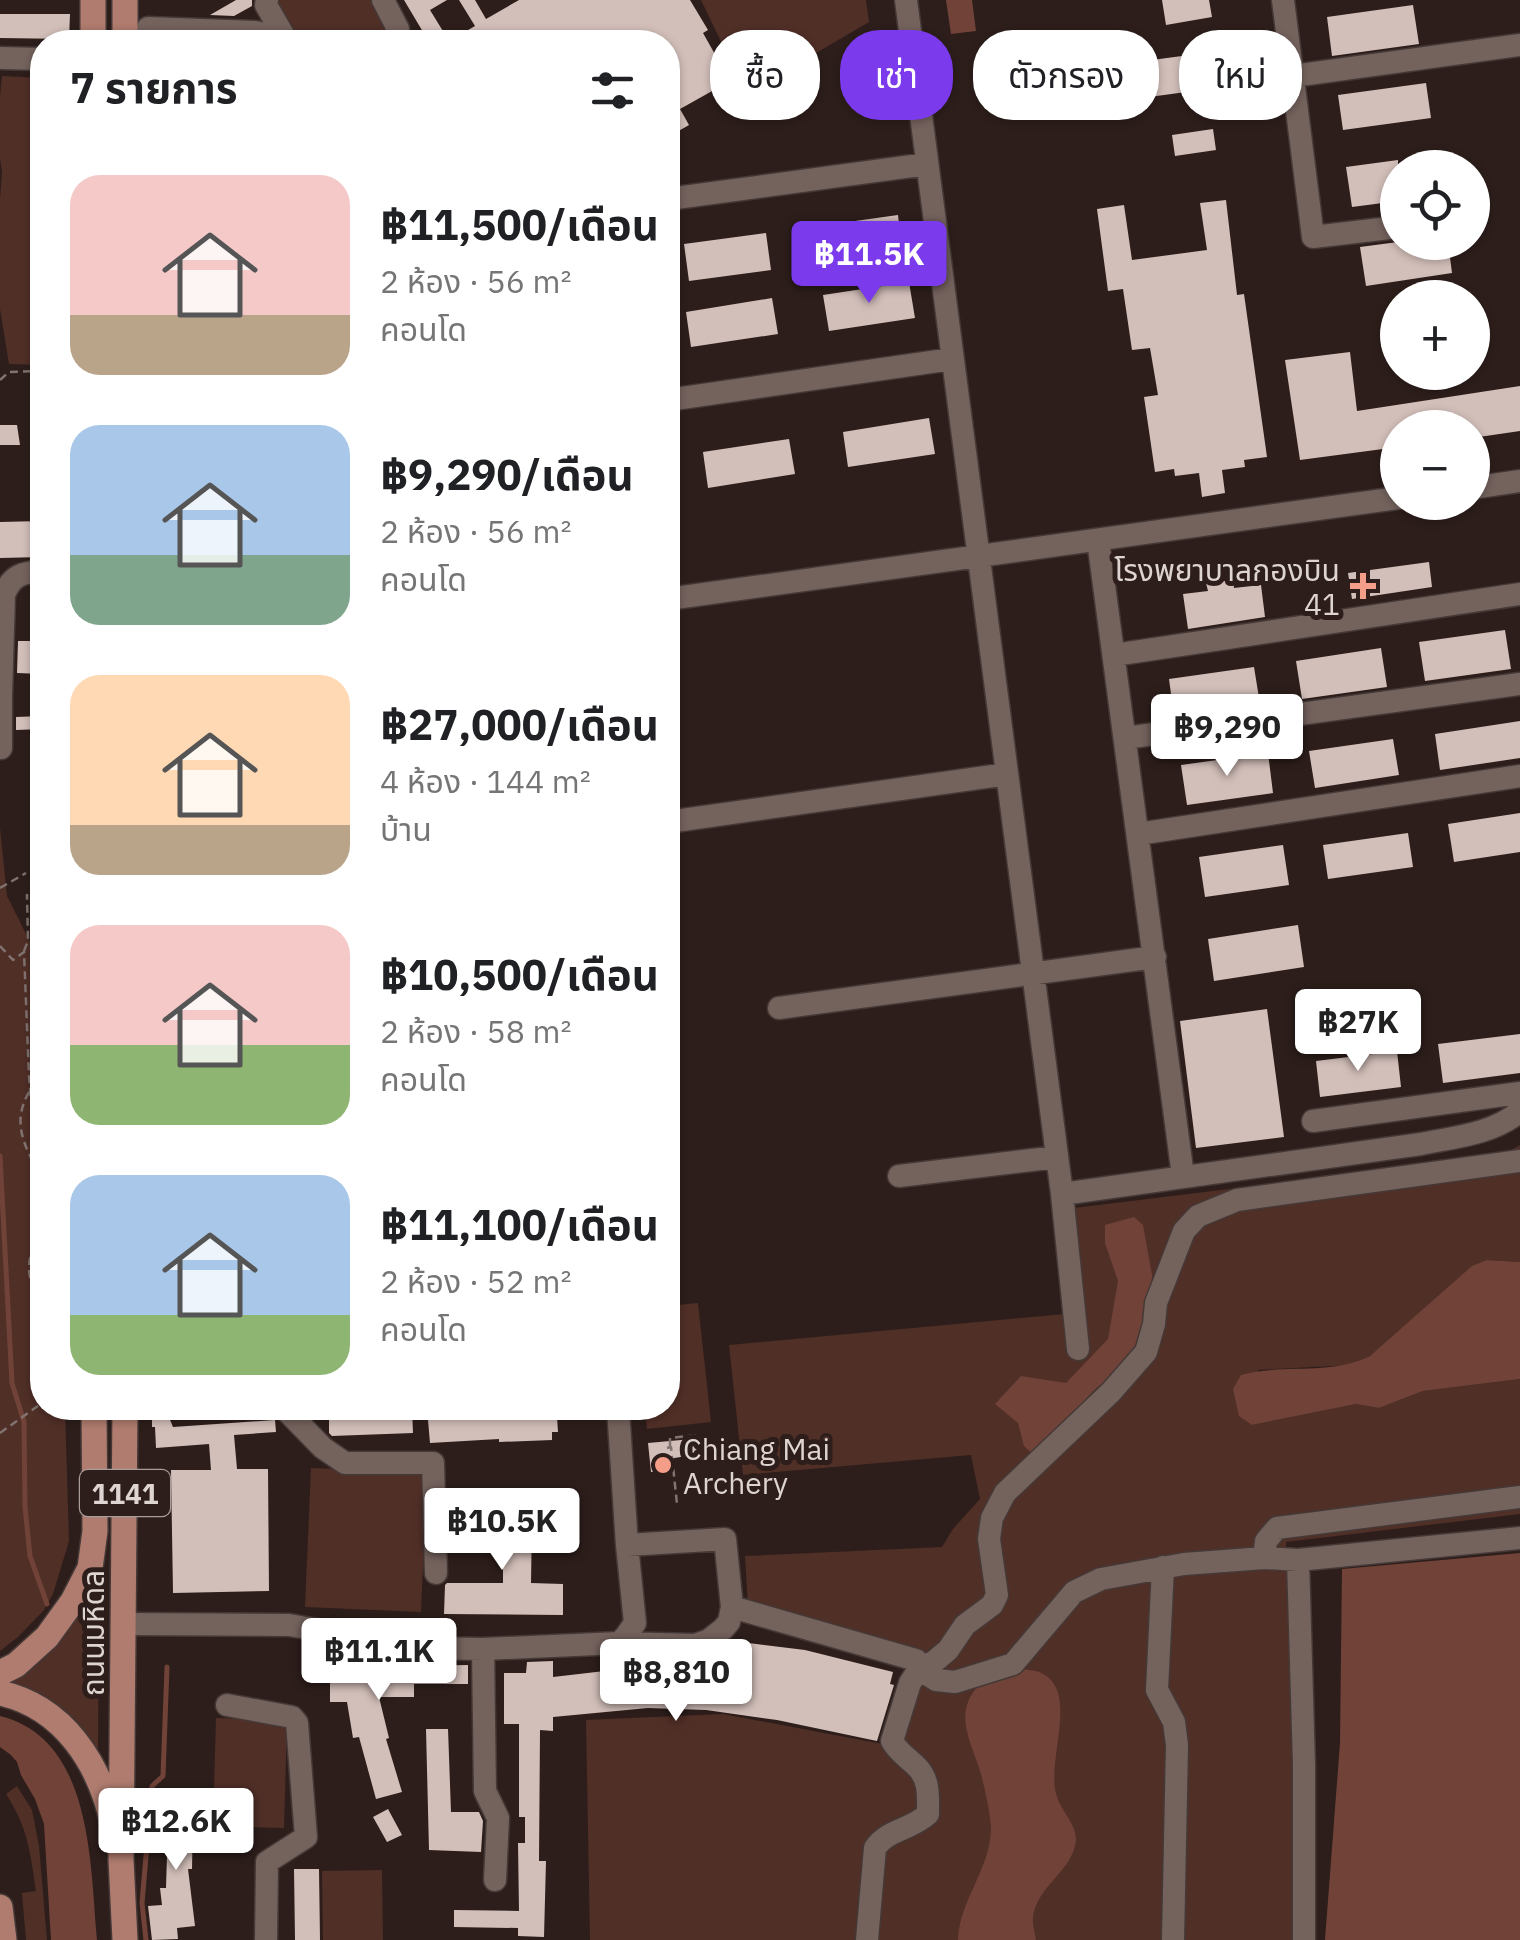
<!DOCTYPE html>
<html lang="th">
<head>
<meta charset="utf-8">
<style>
	:root { --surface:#fff; --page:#f6f6f6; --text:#202124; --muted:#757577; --accent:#7c3aed }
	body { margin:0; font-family:"IBM Plex Sans","Noto Sans Thai",sans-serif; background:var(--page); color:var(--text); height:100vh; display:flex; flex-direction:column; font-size:38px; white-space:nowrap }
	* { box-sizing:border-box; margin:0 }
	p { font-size:32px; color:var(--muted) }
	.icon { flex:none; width:55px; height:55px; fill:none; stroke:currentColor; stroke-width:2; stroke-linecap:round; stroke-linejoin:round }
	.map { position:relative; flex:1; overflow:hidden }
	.side { position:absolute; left:30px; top:30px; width:650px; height:1390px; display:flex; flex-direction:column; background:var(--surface); border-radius:40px; box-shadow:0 2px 8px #0004 }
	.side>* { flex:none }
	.top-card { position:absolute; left:710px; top:30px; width:660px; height:90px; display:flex; gap:20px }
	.tools { position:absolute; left:1380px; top:150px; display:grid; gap:20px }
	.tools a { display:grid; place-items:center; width:110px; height:110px; border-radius:50%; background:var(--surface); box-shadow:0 2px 8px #0004; font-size:50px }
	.price { position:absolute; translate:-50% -85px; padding:0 22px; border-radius:10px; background:#fff; color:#222; font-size:32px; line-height:65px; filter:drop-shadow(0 2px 5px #0008) }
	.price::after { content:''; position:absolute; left:50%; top:60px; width:30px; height:22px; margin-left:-15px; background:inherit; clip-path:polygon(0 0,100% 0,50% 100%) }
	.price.selected { background:var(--accent); color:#fff }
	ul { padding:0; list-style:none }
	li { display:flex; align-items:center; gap:30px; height:250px; padding:0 40px }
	li span { display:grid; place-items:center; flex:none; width:280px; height:200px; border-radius:30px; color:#555 }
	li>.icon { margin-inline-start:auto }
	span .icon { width:120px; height:120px; fill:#fffc; stroke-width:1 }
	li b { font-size:42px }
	h2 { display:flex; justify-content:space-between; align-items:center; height:120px; padding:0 40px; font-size:42px }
	.pill { padding:0 35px; border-radius:40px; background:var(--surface); box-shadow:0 2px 8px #0004; font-size:35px; line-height:90px }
	.pill.selected { background:var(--accent); color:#fff }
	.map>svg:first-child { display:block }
	.green { fill:#502f27 }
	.water { fill:#714338 }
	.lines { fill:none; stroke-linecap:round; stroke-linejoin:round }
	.stream { stroke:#714338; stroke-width:5 }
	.building { fill:#d3bfba }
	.minor-casing { stroke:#453937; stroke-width:25 }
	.major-casing { stroke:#453937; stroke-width:28 }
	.path { stroke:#807370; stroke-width:2.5; stroke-dasharray:8 5; stroke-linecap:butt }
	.minor { stroke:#74625d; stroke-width:22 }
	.major { stroke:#b07c6f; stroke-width:25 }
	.poi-dot { fill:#f49e89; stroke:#2d1e1b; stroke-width:4 }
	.labels { text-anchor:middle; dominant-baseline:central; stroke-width:10; stroke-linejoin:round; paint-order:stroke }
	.shield { fill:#2d1e1b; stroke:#a99d9a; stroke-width:2.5 }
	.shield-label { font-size:28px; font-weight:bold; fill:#ded4d1 }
	.poi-label { font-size:30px; fill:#ded4d1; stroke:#2d1e1b; text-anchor:end }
	.street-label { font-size:30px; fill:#ded4d1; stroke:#2d1e1b }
</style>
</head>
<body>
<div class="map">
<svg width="1520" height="1940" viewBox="0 0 1520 1940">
	<rect width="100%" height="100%" fill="#2d1e1b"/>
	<path class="green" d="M280,0H377L388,21L389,42H295L276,3Z
		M701,0H866L869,22L746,94Z
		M2,76L42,78V365L9,364L0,309V199L2,172L0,158V96Z
		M0,828L7,896L39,960L42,1010V1408H65L69,1541L53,1594L44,1610L18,1637L0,1651Z
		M1520,1145V1262L1487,1260L1370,1356L1353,1365L1258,1370L1252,1425L1356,1404L1379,1408L1423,1391L1520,1379V1514L1286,1542L1304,1783L1300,1940H590L586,1720L723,1714L893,1746L913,1678L893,1643L748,1606L745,1556L942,1547L953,1529L980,1499L971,1455L743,1475L729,1345L1086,1312L1074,1208L1473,1159L1508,1152Z
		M698,1303L711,1422L647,1429L645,1408H668V1306Z
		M311,1468L427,1472L421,1612L305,1607Z
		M99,1572L98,1753C68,1710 54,1697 4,1681Z
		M216,1718L287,1720L284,1828L213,1826Z
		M17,1786L32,1810L39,1846L47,1940H26L22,1893L36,1891C30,1851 28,1828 6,1794Z
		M382,1870L383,1940H323L322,1871Z"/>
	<path class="water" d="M946,0H972L976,31L951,34Z
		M1134,1217L1143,1225L1152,1275V1318L1126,1363L1093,1391L1036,1457L1024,1446L1018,1423L995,1404L1021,1376L1066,1383L1108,1339L1118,1281L1105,1243V1225Z
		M1487,1260L1520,1262V1379L1423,1391L1379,1408L1356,1404L1252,1425L1239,1416L1233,1389L1241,1375C1283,1363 1331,1376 1370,1356L1472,1266Z
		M1520,1553V1940H1325L1340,1743L1342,1569Z
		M1006,1670C1015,1670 1028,1669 1036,1671C1084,1686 1044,1761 1057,1797C1062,1813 1080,1827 1075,1846C1068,1874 1037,1887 1033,1917C1032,1924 1035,1933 1036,1940H958C959,1901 991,1868 991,1828C990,1811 985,1790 981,1774C975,1753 960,1726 967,1705C975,1683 986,1680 1006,1670Z
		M0,1716C93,1739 90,1864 97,1940H51L44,1824L35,1799L21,1775L17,1762L11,1755L0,1747Z"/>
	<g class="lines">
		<path class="stream" d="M0,1156L12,1383L24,1422L25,1507L30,1556L47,1604
			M146,1940L142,1903L152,1786L163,1776L167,1667"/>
	</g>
	<path class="building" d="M236,0H252V6L234,16L210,15Z
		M404,0H447L430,10L449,41L475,26L459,0H475L486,19L519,0H690L708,30L703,33L730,81L680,109L689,125L668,137V42H429Z
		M1162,0H1209L1212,17L1166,25Z
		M1413,5L1419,44L1332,56L1327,17Z
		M0,14H70L69,39L0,38Z
		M1219,51L1223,87L1105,103L1100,67Z
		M1426,83L1431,118L1343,130L1338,95Z
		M1213,129L1216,150L1175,156L1172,135Z
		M1398,160V201L1352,207L1346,167Z
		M1226,200L1237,295L1244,294L1267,457L1244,460L1245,467L1222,470L1225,493L1202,497L1199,473L1175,476L1174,469L1155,472L1144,397L1158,395L1150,348L1132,350L1123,289L1108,291L1097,209L1124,205L1132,260L1207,250L1200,203Z
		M898,215L902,249L817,261L812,227Z
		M766,233L771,270L689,281L684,244Z
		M1398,242H1448L1452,273L1366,286L1360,247Z
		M909,282L915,318L829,331L823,295Z
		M772,298L778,334L691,347L686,312Z
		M1350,352L1357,411L1520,386V431L1472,438V428H1398V447L1300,460L1285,360Z
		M929,418L935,454L848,467L843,432Z
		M0,425H17L20,445H0Z
		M789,439L795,474L708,488L703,452Z
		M42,521V557L0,558V522Z
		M1429,562L1432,587L1352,599L1348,573Z
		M1233,580L1234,588L1261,585L1265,617L1188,629L1183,594L1208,591L1206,583Z
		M1505,630L1511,669L1425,681L1419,642Z
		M18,641H42V674L17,673Z
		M1381,648L1387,687L1302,699L1296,661Z
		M1254,667L1260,704L1174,716L1169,679Z
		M42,716V729L16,730V717Z
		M1520,721V758L1440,770L1435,734Z
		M1393,739L1399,775L1315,788L1309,751Z
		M1268,753L1273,793L1187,805L1181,765Z
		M1520,813V852L1454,862L1448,824Z
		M1408,833L1413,867L1328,879L1323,845Z
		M1283,845L1289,885L1205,897L1199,857Z
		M1298,925L1304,967L1214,981L1208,939Z
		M1267,1009L1284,1137L1196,1148L1180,1021Z
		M1520,1034V1073L1443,1083L1438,1044Z
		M1397,1051L1401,1087L1320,1097L1316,1061Z
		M152,1408H165L173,1427L275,1420L276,1432L234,1435L237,1469H268L269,1591L173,1593L171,1470H211L209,1444L156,1448L155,1427H152Z
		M329,1408H412L413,1433L332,1436L329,1433Z
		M488,1417L489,1420L557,1417L558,1432H552V1440L499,1442V1439L430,1443L428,1420Z
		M703,1438L706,1453L668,1459L670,1469L651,1472L648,1443Z
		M452,1520H532L531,1583L563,1584V1615L444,1614L445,1585L447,1583H503V1546H450Z
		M741,1642L805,1650L893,1672L890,1684L894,1685L877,1741L777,1720L706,1710L648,1708L553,1717V1731L540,1730L539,1861H546L544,1937L518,1936V1928L454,1927V1910L519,1911L518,1843H525V1817H519V1724H504V1673H526L527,1662L553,1661V1677L622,1669L724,1668L714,1654L726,1646L730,1651Z
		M319,1651L332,1653V1658H369V1661L392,1658L406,1660V1666L468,1665V1684H414V1697H379L389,1738L386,1739L402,1792L376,1799L359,1737L353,1738L347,1702H330V1682L315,1680Z
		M426,1729H448L451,1812H479L483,1821L481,1852L429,1850Z
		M169,1791L198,1803L193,1816L192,1869H188L195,1926L177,1928L178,1939L152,1940L148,1906L162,1905L160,1888H166Z
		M388,1809L402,1835L387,1842L373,1817Z
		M294,1869H319L320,1940H295Z"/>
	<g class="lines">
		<defs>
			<path id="minor" d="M267,0L266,5L285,38
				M383,0L398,29L399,42
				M906,0L1062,1194L1421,1144C1455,1137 1493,1134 1520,1111
				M1283,0L1313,237L1398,227
				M148,28L255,32L285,38L288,42
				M0,58L42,59
				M1293,76L1520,45
				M668,199L927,164
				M668,400L952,359
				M1472,488L1520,481
				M1098,540L1183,1176
				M668,599L1398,498
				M1114,655L1520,594
				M1125,738L1520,684
				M1,748V697L4,595C11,576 23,571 42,572
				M668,822L1007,774
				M1138,834L1520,776
				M779,1008L1155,957
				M1313,1121L1520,1093
				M899,1176L1057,1157
				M1062,1194L1078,1349
				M284,1408L323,1448L345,1463H433L436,1573
				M1264,1558L1266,1541L1277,1528L1520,1497
				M1163,1567L1157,1690L1174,1722L1177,1745L1173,1940
				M732,1607L916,1660L919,1669L936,1680L955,1682L1013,1664L1074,1592L1101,1579L1184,1564L1264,1558L1298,1560
				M124,1624L289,1625L422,1648L483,1649L619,1643L626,1636L635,1623L627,1545L618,1408
				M619,1643L695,1645L709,1640L723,1629L729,1622L732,1607L725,1539L627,1545
				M483,1649L485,1791L498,1818L495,1880
				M227,1705L292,1717L297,1723L306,1837L267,1862L266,1940
				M867,1940L875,1848C888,1829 911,1830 928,1814C928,1796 930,1779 916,1766C907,1757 898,1752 892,1741L910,1683L919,1669L935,1661L948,1650L965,1625L992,1605L997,1595L989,1539L992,1518L1005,1493L1111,1392L1146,1352L1154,1324L1156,1303L1184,1231L1198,1216L1237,1200L1520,1161
				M1304,1940V1765L1298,1560L1520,1538"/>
			<path id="major" d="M93,0V42
				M125,0V42
				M0,1673L16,1665L47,1637L73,1601L90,1568L95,1531L94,1408
				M0,1693C64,1707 100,1764 113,1825
				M0,1907L4,1940
				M125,1940L121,1860L125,1408"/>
		</defs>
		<use href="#minor" class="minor-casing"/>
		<use href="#major" class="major-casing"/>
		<path class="path" d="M0,380L9,372L42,371
			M0,888L26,873
			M0,946L13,960L24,952L29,1076L42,1238
			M24,951L28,941L27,894
			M29,1092C13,1120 22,1141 36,1168
			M40,1233C24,1264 26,1276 42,1306
			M0,1433L42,1403
			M670,1446V1438L698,1435V1439
			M667,1448L671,1447L677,1504"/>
		<use href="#minor" class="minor"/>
		<use href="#major" class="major"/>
	</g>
	<g class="poi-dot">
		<path d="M1358 571h10v10h10v10h-10v10h-10v-10h-10v-10h10z"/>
		<circle cx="663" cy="1465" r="10"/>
	</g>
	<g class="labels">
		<rect class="shield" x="80" y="1470" width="90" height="46" rx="8"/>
		<g class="shield-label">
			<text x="125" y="1493">1141</text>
		</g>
		<g class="poi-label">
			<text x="1340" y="569">โรงพยาบาลกองบิน<tspan x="1340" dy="34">41</tspan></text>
			<text x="683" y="1448" text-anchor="start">Chiang Mai<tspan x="683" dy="34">Archery</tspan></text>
		</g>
		<g class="street-label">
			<text transform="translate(92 1633) rotate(-90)">ถนนมหิดล</text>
		</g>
	</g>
</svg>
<div class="tools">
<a><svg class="icon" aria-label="locate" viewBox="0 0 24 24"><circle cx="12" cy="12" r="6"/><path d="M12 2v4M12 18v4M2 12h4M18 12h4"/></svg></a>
<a>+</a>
<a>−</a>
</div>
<b class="price selected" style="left:869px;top:306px">฿11.5K</b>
<b class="price" style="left:1227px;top:779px">฿9,290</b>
<b class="price" style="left:1358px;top:1074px">฿27K</b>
<b class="price" style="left:502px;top:1573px">฿10.5K</b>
<b class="price" style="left:379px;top:1703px">฿11.1K</b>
<b class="price" style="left:676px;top:1724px">฿8,810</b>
<b class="price" style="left:176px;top:1873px">฿12.6K</b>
<div class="top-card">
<a class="pill">ซื้อ</a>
<a class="pill selected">เช่า</a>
<a class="pill">ตัวกรอง</a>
<a class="pill">ใหม่</a>
</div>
<section class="side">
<h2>7 รายการ<svg class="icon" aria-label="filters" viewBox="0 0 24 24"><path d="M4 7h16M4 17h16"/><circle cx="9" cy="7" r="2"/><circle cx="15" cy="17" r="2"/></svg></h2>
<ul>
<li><span style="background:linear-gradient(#f6c9c9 70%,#b9a48a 0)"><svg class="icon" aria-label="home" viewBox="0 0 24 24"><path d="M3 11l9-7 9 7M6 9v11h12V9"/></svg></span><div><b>฿11,500/เดือน</b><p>2 ห้อง · 56 m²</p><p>คอนโด</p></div></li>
<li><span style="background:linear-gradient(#a9c7e8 65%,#7fa58c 0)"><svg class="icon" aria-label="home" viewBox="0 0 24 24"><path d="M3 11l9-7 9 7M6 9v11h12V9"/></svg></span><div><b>฿9,290/เดือน</b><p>2 ห้อง · 56 m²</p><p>คอนโด</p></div></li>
<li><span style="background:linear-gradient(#ffd9b3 75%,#b9a48a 0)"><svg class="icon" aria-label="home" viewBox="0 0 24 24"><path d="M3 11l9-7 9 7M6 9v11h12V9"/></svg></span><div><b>฿27,000/เดือน</b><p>4 ห้อง · 144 m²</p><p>บ้าน</p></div></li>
<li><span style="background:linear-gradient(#f6c9c9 60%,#8fb573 0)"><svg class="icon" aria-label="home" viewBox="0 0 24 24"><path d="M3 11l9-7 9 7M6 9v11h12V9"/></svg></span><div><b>฿10,500/เดือน</b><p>2 ห้อง · 58 m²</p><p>คอนโด</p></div></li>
<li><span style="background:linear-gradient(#a9c7e8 70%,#8fb573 0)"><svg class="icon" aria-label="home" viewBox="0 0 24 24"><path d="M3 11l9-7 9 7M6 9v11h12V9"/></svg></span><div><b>฿11,100/เดือน</b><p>2 ห้อง · 52 m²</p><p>คอนโด</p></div></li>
</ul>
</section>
</div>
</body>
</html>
